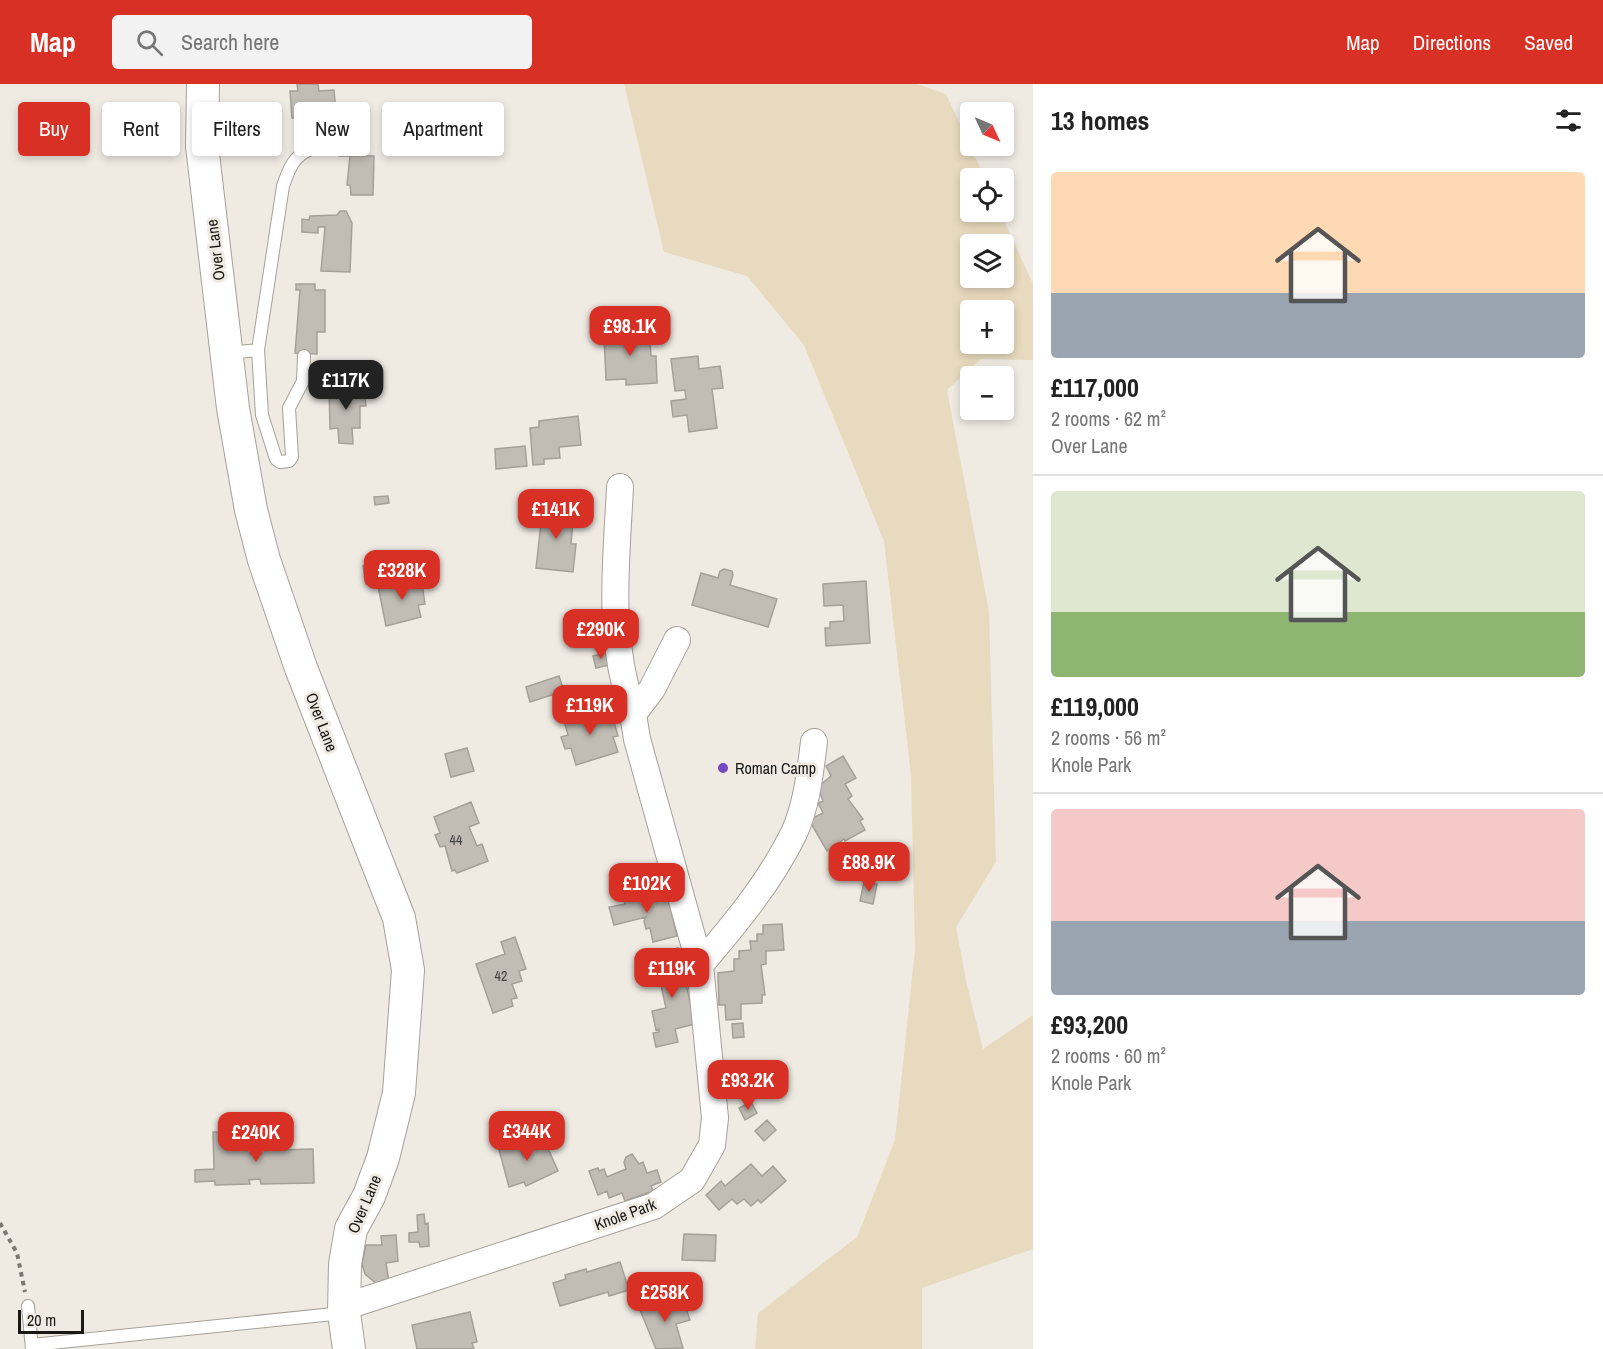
<!DOCTYPE html>
<html lang="en">
<head>
<meta charset="utf-8">
<style>
	:root { --surface:#fff; --page:#f2f2f2; --text:#222; --muted:#767676; --line:#e0e0e0; --accent:#d93025 }
	body { margin:0; font-family:"Archivo Narrow",sans-serif; background:var(--page); color:var(--text); height:100vh; display:flex; flex-direction:column; font-size:22px; white-space:nowrap }
	* { box-sizing:border-box; margin:0 }
	p { font-size:20px; color:var(--muted) }
	.icon { flex:none; width:33px; height:33px; fill:none; stroke:currentColor; stroke-width:2; stroke-linecap:round; stroke-linejoin:round }
	.map { position:relative; flex:1; overflow:hidden }
	.sheet { display:flex; flex-direction:column; background:var(--surface); width:570px }
	.sheet>* { flex:none }
	.hud { position:absolute; left:18px; top:18px; width:570px; height:54px; display:flex; gap:12px }
	.needle { width:39px; rotate:134deg }
	.buttons { position:absolute; left:960px; top:18px; display:grid; gap:12px }
	.buttons a { display:grid; place-items:center; width:54px; height:54px; border-radius:6px; background:var(--surface); box-shadow:0 3px 9px #0003; font-size:30px }
	.scale { position:absolute; left:18px; bottom:15px; width:66px; box-sizing:border-box; padding-left:6px; border:3px solid #191815; border-top:0; font-size:16px; line-height:21px; white-space:nowrap; color:#191815; -webkit-text-stroke:4px #efebe3; paint-order:stroke }
	.price { position:absolute; translate:-50% -51px; padding:0 14px; border-radius:12px; background:var(--accent); color:#fff; font-size:20px; line-height:39px; filter:drop-shadow(0 2px 3px #0008) }
	.price::after { content:''; position:absolute; left:50%; top:36px; width:18px; height:14px; margin-left:-9px; background:inherit; clip-path:polygon(0 0,100% 0,50% 100%) }
	.price.active { background:#222; color:#fff }
	ul { padding:0; list-style:none }
	li { display:grid; align-content:center; gap:12px; height:318px; padding:0 18px }
	li+li { border-top:2px solid var(--line) }
	li span { display:grid; place-items:center; height:186px; border-radius:6px; color:#555 }
	li>.icon { margin-inline-start:auto }
	span .icon { width:108px; height:108px; fill:#fffc; stroke-width:1 }
	li b { font-size:26px }
	h2 { display:flex; justify-content:space-between; align-items:center; height:72px; padding:0 18px; font-size:26px }
	.chip { padding:0 21px; border-radius:6px; background:var(--surface); box-shadow:0 3px 9px #0003; font-size:21px; line-height:54px }
	.chip.active { background:var(--accent); color:#fff }
	header { display:flex; align-items:center; gap:36px; box-sizing:border-box; height:84px; padding:0 30px; background:var(--accent); color:#fff }
	header strong { font-size:28px }
	nav { display:flex; gap:33px; margin-inline-start:auto; font-size:21px }
	.search { width:420px; height:54px; background:var(--page); display:flex; align-items:center; gap:15px; box-sizing:border-box; padding:0 21px; border-radius:6px; color:var(--muted); font-size:22px }
	main { display:flex; flex:1; min-height:0 }
	.map>svg:first-child { display:block }
	.green { fill:#e8dabe; fill-rule:evenodd }
	.building { fill:#c1bdb5; stroke:#a4a098; stroke-width:1.5 }
	.lines { fill:none; stroke-linecap:round; stroke-linejoin:round }
	.service-casing { stroke:#a5a199; stroke-width:14 }
	.minor-casing { stroke:#a5a199; stroke-width:28 }
	.tertiary-casing { stroke:#a5a199; stroke-width:34 }
	.path { stroke:#7a7873; stroke-width:4; stroke-dasharray:4.5 4.5; stroke-linecap:butt }
	.service { stroke:#fff; stroke-width:12 }
	.minor { stroke:#fff; stroke-width:26 }
	.tertiary { stroke:#fff; stroke-width:32 }
	.poi-dot { fill:#7648c0; stroke:#efebe3; stroke-width:2 }
	.labels { text-anchor:middle; dominant-baseline:central; stroke-width:6; stroke-linejoin:round; paint-order:stroke }
	.number-label { font-size:14px; fill:#43413d }
	.street-label { font-size:16px; fill:#191815; stroke:#efebe3 }
	.poi-label { font-size:16px; fill:#191815; stroke:#efebe3; text-anchor:start }
</style>
</head>
<body>
<header>
<strong>Map</strong>
<div class="search"><svg class="icon" aria-label="search" viewBox="0 0 24 24"><circle cx="10" cy="10" r="6"/><path d="M15 15l6 6"/></svg>Search here</div>
<nav><a>Map</a><a>Directions</a><a>Saved</a></nav>
</header>
<main>
<div class="map">
<svg width="1033" height="1265" viewBox="0 0 1033 1265">
	<rect width="100%" height="100%" fill="#efebe3"/>
	<path class="green" d="M624,0H917L946,10L985,94H970V128H1000L1033,200V276L981,275L947,306L989,527L996,778L956,843L966,897L983,965L1033,931V1165L922,1204V1265H755L758,1229L857,1153L895,1056L915,865L911,691L884,457L804,261L747,192L664,168ZM970,160H1004V194H970ZM970,226H1004V260H970Z"/>
	<path class="building" d="M297,0H318L319,7L334,6L336,30L321,31L322,41L302,44L301,34H292L290,7H298Z
		M357,42V72H339V44Z
		M350,72H374L373,111H351L350,101H347Z
		M340,127H346L352,139L350,188L321,187L325,143H318V149L302,148V135L309,136L310,132L337,131Z
		M296,200H315V206H325V248H317V270L295,269L300,206H296Z
		M649,242L651,272H656L657,299L626,301V295L606,296L604,252L618,251L617,244Z
		M698,272L699,285L720,282L723,304L712,305L717,344L689,348L687,331L673,333L671,317L686,315L685,306L675,307L671,275Z
		M329,303L364,305L366,322H360V344H352L353,360L339,359L338,344L330,345Z
		M578,332L581,361L559,363L560,374L544,375V380L533,381L530,344L539,343V337Z
		M525,362L527,382L496,385L495,365Z
		M388,412L389,419L375,421L374,413Z
		M552,421L574,425L571,460H576L573,488L536,484L543,422L552,423Z
		M379,480L383,498L366,500L363,482Z
		M724,485L732,487L733,491L730,501L777,515L768,543L692,521L701,489L718,494L720,487Z
		M421,493L425,520L418,521L421,533L386,542L378,502Z
		M866,497L870,559L826,562L825,544H830V538L844,537L843,521L824,522L823,500Z
		M606,569L609,581L596,584L593,572Z
		M559,592L564,607L530,618L526,603Z
		M605,623L609,639L614,638L618,652L613,653L618,668L576,681L571,664L565,665L561,653L568,651L564,636Z
		M467,664L474,687L451,693L445,670Z
		M843,672L856,694L845,700L852,712L848,715L863,735L860,737L865,746L845,757L844,755L827,767L809,736L823,729L818,719L823,717L818,703L831,692L826,682Z
		M471,718L479,739L469,743L477,762L482,760L488,777L457,789L455,786L452,787L445,762L440,763L435,751L440,749L434,733Z
		M864,798L877,800L873,820L860,817Z
		M641,806L643,815L661,808L662,812L667,810L677,852L653,858L650,844L646,845L644,837L646,833L614,841L609,823L625,820L623,810Z
		M782,840L784,866L766,867V880L761,881L765,911H762V919L741,920V935L726,936L725,921H719L718,889L734,887V875H739V867L751,866L750,857H757V850H763V841Z
		M515,853L526,885L519,887L522,897L512,900L517,914L511,915L513,922L493,929L476,880L505,870L501,858Z
		M678,864L695,940L675,945L678,958L656,963L653,949L659,948V945L656,946L652,927L666,924L654,870Z
		M743,939L744,953L733,954L732,940Z
		M751,1018L757,1029L745,1036L739,1024Z
		M767,1036L776,1046L764,1057L755,1047Z
		M213,1048H250V1070H261V1059H276V1066L313,1065L314,1099L261,1100L260,1095L249,1096L250,1100L215,1101V1097L195,1098V1086L214,1085Z
		M542,1051L558,1087L526,1102L524,1098L509,1103L498,1062L517,1055L523,1073L527,1071L522,1059Z
		M632,1070L639,1080L643,1078L647,1089L657,1086L661,1098L651,1102L653,1107L625,1117L622,1109L609,1114L607,1107L598,1111L589,1087L598,1084L599,1087L604,1085L607,1093L626,1085L624,1078L626,1073Z
		M751,1080L762,1092L773,1082L786,1097L761,1119L758,1116L751,1122L744,1115L737,1120L732,1115L719,1126L706,1111L721,1097L725,1102Z
		M424,1130L425,1140L428,1139L429,1162L420,1163L419,1158H409V1149L418,1148L417,1131Z
		M684,1150L716,1151L715,1177L682,1176Z
		M396,1151L398,1177L386,1179L389,1198L378,1201L365,1190L362,1180L366,1161H382L381,1152Z
		M620,1178L629,1206L609,1212L608,1208L560,1222L553,1199L566,1195L565,1191L586,1185L587,1188Z
		M667,1214L670,1224L684,1219L690,1236L676,1240L683,1264L656,1265L640,1226L648,1223L647,1220Z
		M470,1228L477,1258L472,1259L474,1265H417L412,1241Z"/>
	<g class="lines">
		<defs>
			<path id="service" d="M227,269L258,266
				M304,272L303,297L289,324L292,373L289,377L280,378L276,375L262,331L258,266L283,102C289,85 293,72 311,65
				M28,1222L32,1265
				M32,1261L343,1229"/>
			<path id="minor" d="M620,403C616,485 607,550 633,630
				M700,881C735,840 770,798 794,749C807,720 810,689 814,658
				M344,1223L654,1122L692,1096L712,1061L715,1034L700,881L637,655L633,630L652,605L677,556"/>
			<path id="tertiary" d="M203,0L202,62L233,324L251,426L264,476L301,584L399,834L408,886L399,1009L383,1074L369,1112L351,1145L345,1180L344,1229L349,1265"/>
		</defs>
		<use href="#service" class="service-casing"/>
		<use href="#minor" class="minor-casing"/>
		<use href="#tertiary" class="tertiary-casing"/>
		<path class="path" d="M0,1139L17,1169L25,1208"/>
		<use href="#service" class="service"/>
		<use href="#minor" class="minor"/>
		<use href="#tertiary" class="tertiary"/>
	</g>
	<circle class="poi-dot" cx="723" cy="684" r="6"/>
	<g class="labels">
		<g class="number-label">
			<text x="456" y="756">44</text>
			<text x="501" y="892">42</text>
		</g>
		<g class="street-label">
			<text transform="translate(215 166) rotate(-97)">Over Lane</text>
			<text transform="translate(322 638) rotate(69)">Over Lane</text>
			<text transform="translate(364 1120) rotate(-67)">Over Lane</text>
			<text transform="translate(625 1130) rotate(-20)">Knole Park</text>
		</g>
		<g class="poi-label">
			<text x="735" y="684">Roman Camp</text>
		</g>
	</g>
</svg>
<div class="buttons">
<a><svg class="needle" viewBox="-14 -14 28 28"><path d="M0-13l5 13h-10z" fill="#e53935"/><path d="M0 13l5-13h-10z" fill="#767676"/></svg></a>
<a><svg class="icon" aria-label="locate" viewBox="0 0 24 24"><circle cx="12" cy="12" r="6"/><path d="M12 2v4M12 18v4M2 12h4M18 12h4"/></svg></a>
<a><svg class="icon" aria-label="layers" viewBox="0 0 24 24"><path d="M12 4l9 5-9 5-9-5zM3 14l9 5 9-5"/></svg></a>
<a>+</a>
<a>−</a>
</div>
<div class="scale">20 m</div>
<b class="price" style="left:630px;top:273px">£98.1K</b>
<b class="price active" style="left:346px;top:327px">£117K</b>
<b class="price" style="left:556px;top:456px">£141K</b>
<b class="price" style="left:402px;top:517px">£328K</b>
<b class="price" style="left:601px;top:576px">£290K</b>
<b class="price" style="left:590px;top:652px">£119K</b>
<b class="price" style="left:869px;top:809px">£88.9K</b>
<b class="price" style="left:647px;top:830px">£102K</b>
<b class="price" style="left:672px;top:915px">£119K</b>
<b class="price" style="left:748px;top:1027px">£93.2K</b>
<b class="price" style="left:527px;top:1078px">£344K</b>
<b class="price" style="left:256px;top:1079px">£240K</b>
<b class="price" style="left:665px;top:1239px">£258K</b>
<div class="hud">
<a class="chip active">Buy</a>
<a class="chip">Rent</a>
<a class="chip">Filters</a>
<a class="chip">New</a>
<a class="chip">Apartment</a>
</div>
</div>
<section class="sheet">
<h2>13 homes<svg class="icon" aria-label="filters" viewBox="0 0 24 24"><path d="M4 7h16M4 17h16"/><circle cx="9" cy="7" r="2"/><circle cx="15" cy="17" r="2"/></svg></h2>
<ul>
<li><span style="background:linear-gradient(#ffd9b3 65%,#9aa5b1 0)"><svg class="icon" aria-label="home" viewBox="0 0 24 24"><path d="M3 11l9-7 9 7M6 9v11h12V9"/></svg></span><div><b>£117,000</b><p>2 rooms · 62 m²</p><p>Over Lane</p></div></li>
<li><span style="background:linear-gradient(#dfe7d0 65%,#8fb573 0)"><svg class="icon" aria-label="home" viewBox="0 0 24 24"><path d="M3 11l9-7 9 7M6 9v11h12V9"/></svg></span><div><b>£119,000</b><p>2 rooms · 56 m²</p><p>Knole Park</p></div></li>
<li><span style="background:linear-gradient(#f6c9c9 60%,#9aa5b1 0)"><svg class="icon" aria-label="home" viewBox="0 0 24 24"><path d="M3 11l9-7 9 7M6 9v11h12V9"/></svg></span><div><b>£93,200</b><p>2 rooms · 60 m²</p><p>Knole Park</p></div></li>
</ul>
</section>
</main>
</body>
</html>
